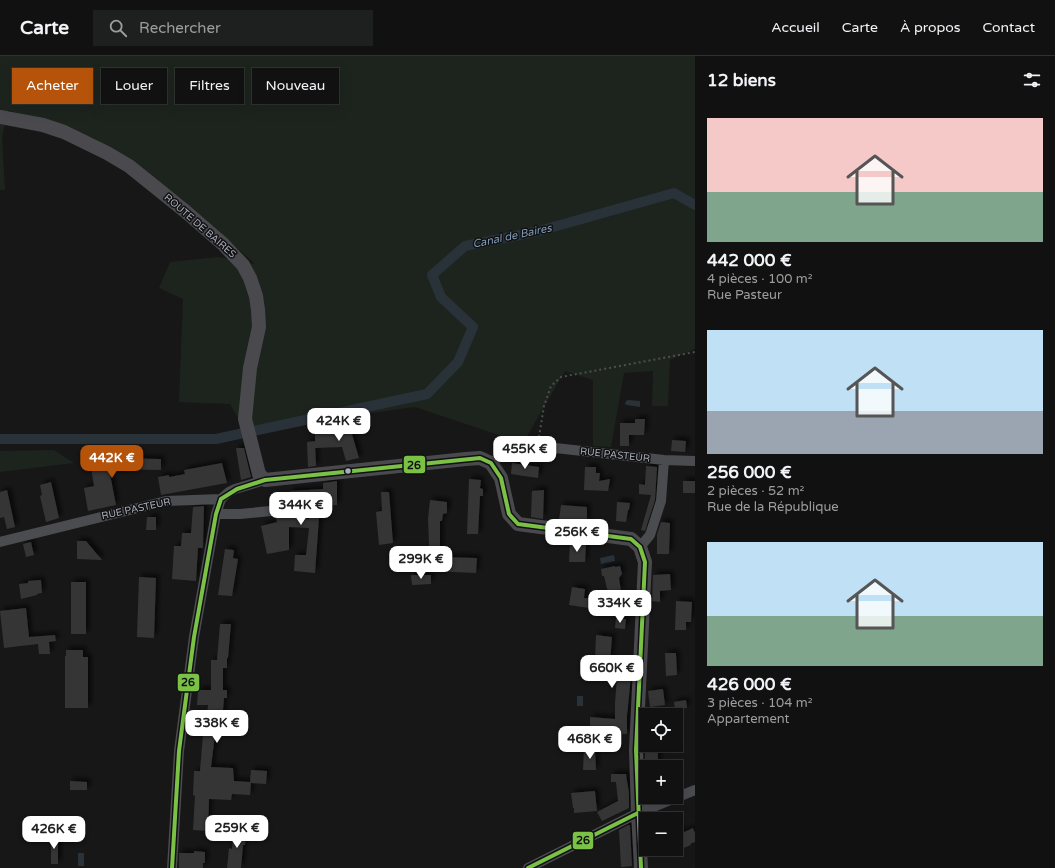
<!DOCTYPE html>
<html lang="fr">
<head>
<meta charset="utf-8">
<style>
	:root { --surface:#111; --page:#1e1f1f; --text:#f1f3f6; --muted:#9c9d9f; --line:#303131; --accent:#b45309 }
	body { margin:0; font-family:"Varela Round",sans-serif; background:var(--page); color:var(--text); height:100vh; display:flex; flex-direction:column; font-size:15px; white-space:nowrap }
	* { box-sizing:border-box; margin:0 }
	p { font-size:13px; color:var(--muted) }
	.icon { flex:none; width:22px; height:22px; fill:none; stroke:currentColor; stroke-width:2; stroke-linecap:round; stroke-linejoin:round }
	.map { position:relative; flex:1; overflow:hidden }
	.side { display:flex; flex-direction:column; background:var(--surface); width:360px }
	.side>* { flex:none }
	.guide { position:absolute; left:12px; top:12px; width:380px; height:36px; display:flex; gap:8px }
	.buttons { position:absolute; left:639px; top:652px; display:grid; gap:8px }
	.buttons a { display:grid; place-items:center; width:44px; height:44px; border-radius:0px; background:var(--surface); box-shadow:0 4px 16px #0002,0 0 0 1px var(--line); font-size:20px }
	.price { position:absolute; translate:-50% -34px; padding:0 9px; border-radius:8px; background:#fff; color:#222; font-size:13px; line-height:26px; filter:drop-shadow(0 1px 2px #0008) }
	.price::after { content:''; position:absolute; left:50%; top:24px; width:12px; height:9px; margin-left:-6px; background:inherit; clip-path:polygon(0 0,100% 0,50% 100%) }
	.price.active { background:var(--accent); color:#fff }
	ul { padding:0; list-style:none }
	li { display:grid; align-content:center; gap:8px; height:212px; padding:0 12px }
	li span { display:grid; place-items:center; height:124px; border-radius:0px; color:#555 }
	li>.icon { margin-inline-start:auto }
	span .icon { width:72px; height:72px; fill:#fffc; stroke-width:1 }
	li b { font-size:17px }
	h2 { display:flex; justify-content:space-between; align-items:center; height:48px; padding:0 12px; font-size:17px }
	.chip { padding:0 14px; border-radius:0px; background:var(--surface); box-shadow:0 4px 16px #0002,0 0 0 1px var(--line); font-size:14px; line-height:36px }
	.chip.active { background:var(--accent); color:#fff }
	header { display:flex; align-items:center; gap:24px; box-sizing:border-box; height:56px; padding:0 20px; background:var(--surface); border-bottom:1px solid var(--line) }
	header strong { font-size:19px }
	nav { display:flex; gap:22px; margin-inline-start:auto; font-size:14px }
	.search { width:280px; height:36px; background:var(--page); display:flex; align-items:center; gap:10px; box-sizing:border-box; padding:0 14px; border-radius:0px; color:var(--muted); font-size:15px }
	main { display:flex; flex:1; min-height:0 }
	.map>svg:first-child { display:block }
	.green { fill:#1d241e }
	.water { fill:#2a3239 }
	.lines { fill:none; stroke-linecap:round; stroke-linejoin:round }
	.canal { stroke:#2a3239; stroke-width:10 }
	.building { fill:#353536; filter:url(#shadow) }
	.path { stroke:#4d4e52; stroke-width:2; stroke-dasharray:2 3; stroke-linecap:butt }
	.street { stroke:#4b4c50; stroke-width:10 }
	.secondary { stroke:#4a4a4e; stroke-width:14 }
	.bus-1-casing { stroke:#111113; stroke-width:7 }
	.bus-1 { stroke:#7ac145; stroke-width:4 }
	.bus-dot { fill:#a8adb8; stroke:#111113; stroke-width:1.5 }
	.labels { text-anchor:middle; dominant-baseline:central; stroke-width:3; stroke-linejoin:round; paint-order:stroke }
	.street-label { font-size:10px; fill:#a8adb8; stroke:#111113 }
	.water-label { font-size:11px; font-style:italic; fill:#7f9bb3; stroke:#111113 }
	.line-badge { stroke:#111113; stroke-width:1.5 }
	.pale-badge-label { font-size:11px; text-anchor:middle; font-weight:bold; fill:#111 }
</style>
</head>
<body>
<header>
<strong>Carte</strong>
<div class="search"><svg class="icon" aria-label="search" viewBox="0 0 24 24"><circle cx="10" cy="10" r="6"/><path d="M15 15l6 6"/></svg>Rechercher</div>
<nav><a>Accueil</a><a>Carte</a><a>À propos</a><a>Contact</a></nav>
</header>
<main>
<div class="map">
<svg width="695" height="812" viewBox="0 0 695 812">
	<defs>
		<filter id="shadow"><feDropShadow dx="3.5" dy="-3.5" stdDeviation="2" flood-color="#0009"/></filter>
	</defs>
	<rect width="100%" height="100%" fill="#171717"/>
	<path class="green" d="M0,0H695V293L670,304L668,350H652L653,315L624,317L611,391L593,390V324L565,315L523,387L415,351L245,374L230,348L179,346L183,243L159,232L170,206L218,201L255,208L181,142L93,82L8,54L2,82L5,134H0Z
		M54,394L74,407L0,416V395Z"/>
	<path class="water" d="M628,344L640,345V351L627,349L625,348L626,345Z
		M614,499L615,505L601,508L600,502Z
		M577,640H583V650H577Z
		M78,797H84V810H78Z"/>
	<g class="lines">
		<path class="canal" d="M0,383H216L427,338L458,306L473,271L441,241L432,219L465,190L539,175L674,137L695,149"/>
	</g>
	<path class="building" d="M635,363H645L644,379H629V390H620V367H635Z
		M349,368L359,402L346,405L342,391L315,392V377L338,376L337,372Z
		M672,384L686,385L685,396L671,395Z
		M315,385L316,410L308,411L307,386Z
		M236,392H244L251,421L241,424Z
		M110,402L161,403V414L109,413L116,449L88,455L84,432L94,430L90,406Z
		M222,407L227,427L161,439L158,421L169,419V421L185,418L184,414Z
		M512,407L539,411L538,422L511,418Z
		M646,410L657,411L655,444L645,475L641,474L651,439L639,438V428L645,429Z
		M585,411H596V417H600L599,425L610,423L608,435L584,434Z
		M469,423L481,424L480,432L483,433V440H480L478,478H467Z
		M337,425V449L322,450L320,462H319L315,517L294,515L295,499H306L309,472L289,471V494L267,498L261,470L277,466L276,462L288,461L309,463L311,445L291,446L290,435L323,433V427Z
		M683,425H695V437H683Z
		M51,426L59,462L46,466L40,440L42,439L40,429Z
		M7,434L15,471L7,473L4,461L0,462V436Z
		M544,434L543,463L531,461L532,435Z
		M381,436H389L393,487L379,489L376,456L382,455Z
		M430,444L447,446V457L443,458L442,465H440V501L477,502L476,517L430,515L428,462Z
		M617,446L630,447L629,454H628L626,466L616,465Z
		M561,449L587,451V466L559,464Z
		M204,450L203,492H198L196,525L172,523L174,490H181L182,477H191L193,451Z
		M147,461H156V474H146Z
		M661,466L670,467L669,498H657V478Z
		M77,485H86L102,504L77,503Z
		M31,486L34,499L26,501L23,488Z
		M570,487L586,488L585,506H569Z
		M225,493L234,494L233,502L238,503L232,540L218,539Z
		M615,510V511L620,510L622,518L619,522L621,535L608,537L604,520H602L601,513Z
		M670,518L671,534L660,535V546L652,545L653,519Z
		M411,519H431V528L412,529Z
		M139,521L156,522L154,582L137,581Z
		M41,524L42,537L37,538V539L21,543L19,528L28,527V525Z
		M71,526H86V578H71Z
		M572,531L585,533L584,542L597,543L596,553L569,549Z
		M676,545L692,546L691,566H686V574H675Z
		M26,552L29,581L55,579L56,585L49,586L50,598H39L38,588L4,592L0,555Z
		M616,562L626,563L625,573L615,572Z
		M220,568H231L228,602H227V612H223V634H227V642H224L221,679H215L211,711L233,712L234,725L250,726L251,714L267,715L266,728L251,727L250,739L232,738L231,744L209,743L208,775L193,774L195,740L193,739L194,715H200L204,666H206L208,649H197L198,634H211V604H217Z
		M596,579L612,581L610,607L632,609L627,660V678L590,676V661L615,663V647L617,621L596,619L597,603H595Z
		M66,594H83V601H88V652H65V600H66Z
		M665,597H676L677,619L666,620Z
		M663,633L665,649L650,651L648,635Z
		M686,644L687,652L675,653L674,646Z
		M645,689H658V708H645Z
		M584,693H595L596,714H583Z
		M611,718H626L629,737V752L602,765L597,756L618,745L616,726H611Z
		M70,725L87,726V734H70Z
		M595,735L597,755L574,757V752H573L571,737Z
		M676,761L682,777L693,772L695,777V786L690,788L691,789L676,795Z
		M628,769H630L632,810L621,811L619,774Z
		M234,772L246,773L245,789H243L241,812H227L229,792L232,793Z
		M51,781H58V808H51Z
		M194,795L205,796V807H203V812H179V797H194Z"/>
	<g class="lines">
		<path class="path" d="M539,381L544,350L551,330L561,321L695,296"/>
		<path class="street" d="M491,407C503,397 513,393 528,389L664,404L695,405
			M216,458H240L302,452
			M0,486L166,445L221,443L229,436L235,433L265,424
			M640,491L650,479L661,445L664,404
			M172,812L179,695L194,581L216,458L221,443
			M528,812L638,757L695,734"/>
		<path class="secondary" d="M0,61L43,69L64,76L107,97L129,110L185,155L223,188L243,209L250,222L256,240L258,254L259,271L250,312L245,363L259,418L265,424L466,403L480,402L491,407L501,422L509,458L518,468L631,483L640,491L645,506L636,694L638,757L641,812"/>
		<defs>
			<path id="bus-1" d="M221,443L237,433L265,424L480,402L491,407L501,422L509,458L518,468L631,483L640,491L645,506L636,694L641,812
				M172,812L179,695L194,581L216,458L221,443
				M528,812L638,757"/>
		</defs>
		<use href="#bus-1" class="bus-1-casing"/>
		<use href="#bus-1" class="bus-1"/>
	</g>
	<circle class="bus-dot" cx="348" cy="415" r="3.5"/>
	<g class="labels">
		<g class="street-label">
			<text transform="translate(200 170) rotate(41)">ROUTE DE BAIRES</text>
			<text transform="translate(615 399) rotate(6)">RUE PASTEUR</text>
			<text transform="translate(136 453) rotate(-12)">RUE PASTEUR</text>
		</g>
		<g class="water-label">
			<text transform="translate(512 180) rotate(-12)">Canal de Baires</text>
		</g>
	</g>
	<g class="line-badge">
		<rect x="403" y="399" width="23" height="19" rx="4" fill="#7ac145"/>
		<rect x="177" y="617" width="23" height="19" rx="4" fill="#7ac145"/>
		<rect x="572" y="775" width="22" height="19" rx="4" fill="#7ac145"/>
	</g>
	<g class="pale-badge-label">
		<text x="414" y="413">26</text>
		<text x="188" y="630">26</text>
		<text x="583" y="788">26</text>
	</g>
</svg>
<div class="buttons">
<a><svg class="icon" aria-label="locate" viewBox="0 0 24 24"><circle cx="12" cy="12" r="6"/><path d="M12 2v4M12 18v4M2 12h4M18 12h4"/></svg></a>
<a>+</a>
<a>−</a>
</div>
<b class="price" style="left:339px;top:386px">424K €</b>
<b class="price" style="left:525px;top:414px">455K €</b>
<b class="price active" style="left:112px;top:423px">442K €</b>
<b class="price" style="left:301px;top:470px">344K €</b>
<b class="price" style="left:577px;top:497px">256K €</b>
<b class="price" style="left:421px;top:524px">299K €</b>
<b class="price" style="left:620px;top:568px">334K €</b>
<b class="price" style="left:612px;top:633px">660K €</b>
<b class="price" style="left:217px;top:688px">338K €</b>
<b class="price" style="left:590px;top:704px">468K €</b>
<b class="price" style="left:237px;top:793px">259K €</b>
<b class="price" style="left:54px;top:794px">426K €</b>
<div class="guide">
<a class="chip active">Acheter</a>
<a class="chip">Louer</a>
<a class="chip">Filtres</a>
<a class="chip">Nouveau</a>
</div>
</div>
<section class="side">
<h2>12 biens<svg class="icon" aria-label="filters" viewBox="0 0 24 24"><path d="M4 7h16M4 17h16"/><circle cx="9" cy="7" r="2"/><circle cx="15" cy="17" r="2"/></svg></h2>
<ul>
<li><span style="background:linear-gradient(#f6c9c9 60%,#7fa58c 0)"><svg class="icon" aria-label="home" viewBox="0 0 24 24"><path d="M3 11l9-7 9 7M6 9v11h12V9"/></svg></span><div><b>442 000 €</b><p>4 pièces · 100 m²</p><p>Rue Pasteur</p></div></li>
<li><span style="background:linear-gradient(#bfe0f5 65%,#9aa5b1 0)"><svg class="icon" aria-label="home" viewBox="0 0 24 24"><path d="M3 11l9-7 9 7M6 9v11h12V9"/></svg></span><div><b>256 000 €</b><p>2 pièces · 52 m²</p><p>Rue de la République</p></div></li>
<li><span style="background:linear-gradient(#bfe0f5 60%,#7fa58c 0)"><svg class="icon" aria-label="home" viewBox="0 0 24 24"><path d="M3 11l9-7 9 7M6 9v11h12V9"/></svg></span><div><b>426 000 €</b><p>3 pièces · 104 m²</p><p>Appartement</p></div></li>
</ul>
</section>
</main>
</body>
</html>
